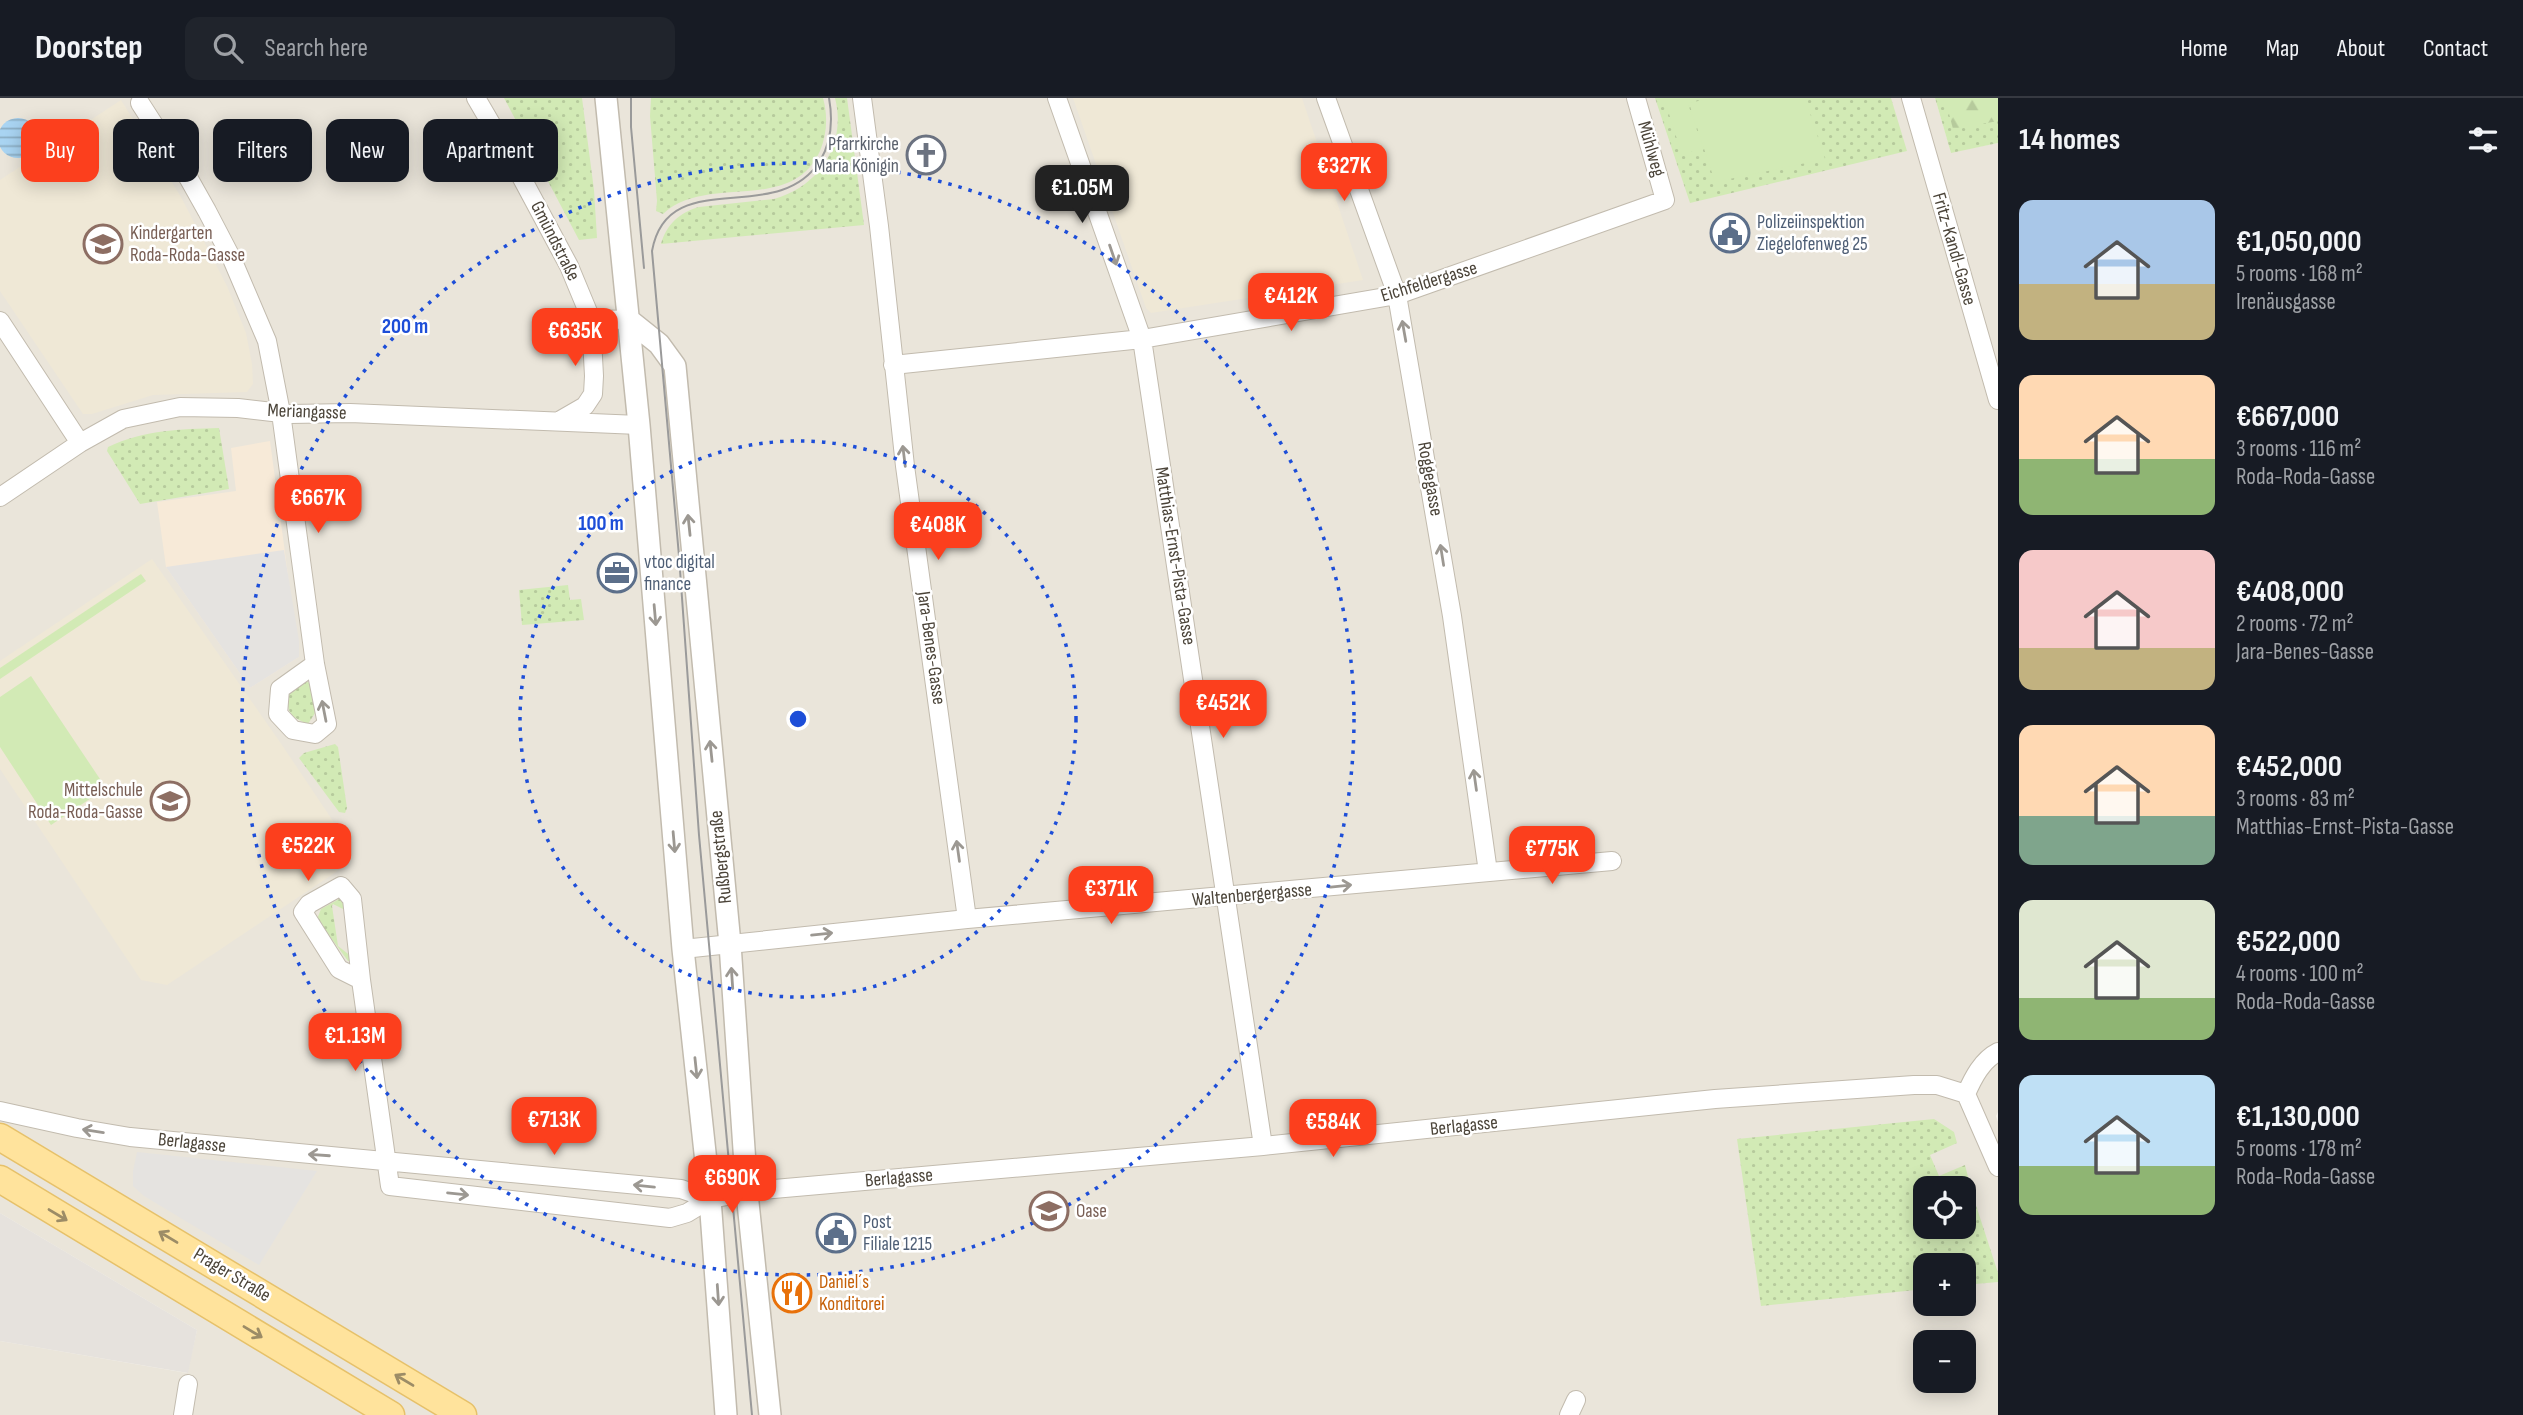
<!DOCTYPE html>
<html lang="en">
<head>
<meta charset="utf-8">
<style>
	:root { --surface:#171b24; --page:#20242c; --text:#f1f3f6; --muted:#9ea1a6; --line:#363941; --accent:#fc3f1d }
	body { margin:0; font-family:"Sofia Sans Condensed",sans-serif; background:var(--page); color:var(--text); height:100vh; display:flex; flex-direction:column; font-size:26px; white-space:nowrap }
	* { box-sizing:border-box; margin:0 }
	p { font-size:23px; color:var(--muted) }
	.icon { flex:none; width:38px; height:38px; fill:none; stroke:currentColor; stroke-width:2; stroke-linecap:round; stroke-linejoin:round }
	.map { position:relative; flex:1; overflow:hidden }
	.drawer { display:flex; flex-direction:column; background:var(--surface); width:525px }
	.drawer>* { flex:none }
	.top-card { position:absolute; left:21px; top:21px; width:665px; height:63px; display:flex; gap:14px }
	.buttons { position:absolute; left:1913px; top:1078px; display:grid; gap:14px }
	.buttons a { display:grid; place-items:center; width:63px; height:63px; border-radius:14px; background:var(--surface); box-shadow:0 4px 18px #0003; font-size:35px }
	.price { position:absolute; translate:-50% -60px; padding:0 16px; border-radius:14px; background:var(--accent); color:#fff; font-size:23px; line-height:46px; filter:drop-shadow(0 2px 4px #0008) }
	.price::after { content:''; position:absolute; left:50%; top:42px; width:21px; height:16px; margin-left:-10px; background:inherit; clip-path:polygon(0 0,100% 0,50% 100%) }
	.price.current { background:#222; color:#fff }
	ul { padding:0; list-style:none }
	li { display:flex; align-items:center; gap:21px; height:175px; padding:0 21px }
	li span { display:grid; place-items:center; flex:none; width:196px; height:140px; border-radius:14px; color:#555 }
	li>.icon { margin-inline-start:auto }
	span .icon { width:84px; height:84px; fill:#fffc; stroke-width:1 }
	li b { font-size:30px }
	h2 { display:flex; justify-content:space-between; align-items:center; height:84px; padding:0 21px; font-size:30px }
	.pill { padding:0 24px; border-radius:14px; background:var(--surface); box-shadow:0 4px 18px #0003; font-size:24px; line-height:63px }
	.pill.current { background:var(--accent); color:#fff }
	header { display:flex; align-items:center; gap:42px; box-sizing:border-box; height:98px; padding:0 35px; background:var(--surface); border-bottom:2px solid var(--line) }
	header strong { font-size:33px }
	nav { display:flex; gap:38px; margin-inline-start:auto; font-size:24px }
	.search { width:490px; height:63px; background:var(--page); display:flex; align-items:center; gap:18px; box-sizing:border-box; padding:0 24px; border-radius:14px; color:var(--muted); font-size:26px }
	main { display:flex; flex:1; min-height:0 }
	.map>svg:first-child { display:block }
	.residential { fill:#eae5da; fill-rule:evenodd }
	.commercial { fill:#f7ead8 }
	.industrial { fill:#e6e2dd }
	.education { fill:#efe8d6 }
	.grass { fill:url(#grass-dots); fill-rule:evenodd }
	.forest { fill:url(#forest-firs) }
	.garden { fill:#d2eab5 }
	.parking { fill:#e5e3e0 }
	.water { fill:url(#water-rules) }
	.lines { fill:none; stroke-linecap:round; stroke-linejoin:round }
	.minor-casing { stroke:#c2bbae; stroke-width:20 }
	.tertiary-casing { stroke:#c2bbae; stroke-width:24 }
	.primary-casing { stroke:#e6c16a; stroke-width:29 }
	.minor { stroke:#fff; stroke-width:18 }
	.tertiary { stroke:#fff; stroke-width:21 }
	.primary { stroke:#ffe39c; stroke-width:26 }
	.tram { stroke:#9a9a9a; stroke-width:2 }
	.oneway { stroke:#9c9892 }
	.oneway2 { stroke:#9c8c66 }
	.ring { fill:none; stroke:#1d4ed8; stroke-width:3.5; stroke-dasharray:3.5 7 }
	.labels { text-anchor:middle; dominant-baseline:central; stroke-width:5; stroke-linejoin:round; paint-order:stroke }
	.worship-label { font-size:19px; fill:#5b616d; stroke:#fff; text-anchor:end }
	.street-label { font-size:19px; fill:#4b4439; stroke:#fff }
	.service-label { font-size:19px; fill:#4e5e75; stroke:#fff; text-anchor:start }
	.education-label { font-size:19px; fill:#785e54; stroke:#fff; text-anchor:start }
	.food-label { font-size:19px; fill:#c56008; stroke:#fff; text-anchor:start }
	.centre { fill:#1d4ed8; stroke:#fff; stroke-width:3.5 }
	.ring-label { font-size:21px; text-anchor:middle; font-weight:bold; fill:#1d4ed8; stroke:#fff; stroke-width:5; stroke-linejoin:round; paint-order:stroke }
</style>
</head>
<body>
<header>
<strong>Doorstep</strong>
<div class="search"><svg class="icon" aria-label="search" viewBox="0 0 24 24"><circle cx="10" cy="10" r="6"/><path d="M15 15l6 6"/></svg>Search here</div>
<nav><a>Home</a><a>Map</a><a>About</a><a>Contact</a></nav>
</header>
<main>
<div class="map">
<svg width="1998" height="1317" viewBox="0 0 1998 1317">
	<defs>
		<pattern id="grass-dots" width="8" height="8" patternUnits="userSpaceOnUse" patternTransform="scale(1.75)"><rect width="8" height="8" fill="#d2eab5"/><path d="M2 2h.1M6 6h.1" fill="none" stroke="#b6ca9c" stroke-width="1.8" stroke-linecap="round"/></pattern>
		<pattern id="forest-firs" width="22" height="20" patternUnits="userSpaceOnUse" patternTransform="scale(1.75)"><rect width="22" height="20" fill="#d2eab5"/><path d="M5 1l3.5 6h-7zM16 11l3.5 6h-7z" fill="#b6ca9c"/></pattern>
		<pattern id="water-rules" width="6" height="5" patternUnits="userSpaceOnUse" patternTransform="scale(1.75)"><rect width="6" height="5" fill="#a9d4f2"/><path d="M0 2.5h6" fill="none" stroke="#8caec5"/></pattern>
	</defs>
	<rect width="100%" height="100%" fill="#f6f3ec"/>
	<path class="residential" d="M0,0H1935L1951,54L1998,45V1014L1996,1018L1998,1024V1317H0V1243L187,1275L197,1232L0,1115ZM1925,1090H1964V1129H1925ZM1925,1167H1964V1206H1925ZM1925,1244H1964V1283H1925Z"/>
	<path class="commercial" d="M270,343L299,559L250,590L166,469L157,404L236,393L231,350Z"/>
	<path class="industrial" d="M0,1115L197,1232L188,1275L0,1243Z"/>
	<path class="education" d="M1073,0H1302L1363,182L1151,215L1146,210Z
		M121,2L181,99L227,188L246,235L252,266L253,286L247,294L153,297L92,316H83L0,193V82Z
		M152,461L282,647L341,735L343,753L341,767L336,774L167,887L141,882L0,671V563Z"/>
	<path class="grass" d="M504,0H582L594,92L597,140L579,142Z
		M651,0H823C828,18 827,36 820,53C791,117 706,75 663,116L656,113L657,103L650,18Z
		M835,0H847L864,127L661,146C666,127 680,114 699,109L774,101C819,89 847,46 835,0Z
		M1655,0H1891L1907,53L1690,105Z
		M1935,0H1998V45L1951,55Z
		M219,330L229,391L140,406L107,353L108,349C144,332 180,331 219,330Z
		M568,487L570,502L581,501L584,522L522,527L519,492Z
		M306,583L311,586L315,615L308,626C290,619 284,612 290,593Z
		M335,646L338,649L347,710L345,715L339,714L299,660L304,655Z
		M341,800L346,807L343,811L333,806L332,808L338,848L352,859V863H348L317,821L321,811Z
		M1934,1021L1954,1034L1957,1045L1930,1057L1939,1078L1965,1067L1973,1098L1998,1175V1184L1964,1187V1167H1925V1191L1761,1208L1737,1041ZM1925,1090H1964V1129H1925Z"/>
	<path class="forest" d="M1945,0H1998V23L1953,31Z"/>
	<path class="garden" d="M1664,0H1686L1703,50L1682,57Z
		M1712,0H1805L1825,61L1715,84L1689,5Z
		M141,476L146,483L0,581V570Z
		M31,578L106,690L51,727L0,649V599Z"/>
	<path class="parking" d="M284,452L299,543V559L250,590L166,469Z
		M137,1054L317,1073L259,1167L144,1098L133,1088V1073Z"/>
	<path class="water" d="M-2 40a20 20 0 1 1 40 0a20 20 0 1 1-40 0Z"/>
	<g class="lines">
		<defs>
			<path id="minor" d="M476,0L510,58L569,168L591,221L594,278L593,296L585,308L559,323
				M862,0L879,128L905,368L967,821
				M1057,0L1142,241L1263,1048
				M1326,0L1397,197L1452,518L1488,774
				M1911,0L1998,302
				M140,5L189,81L207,113L232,161L267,243L281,315L315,566L327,626L315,636L293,632L278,616L280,591L315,566
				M591,221L629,222
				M0,223L80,345
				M893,267L1142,241L1397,197L1665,102L1636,0
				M0,399L80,345L123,321L180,309L238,310L290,316L350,315L639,327
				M341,788L352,801L361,882L339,871L303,814L309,806Z
				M683,851L967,821L1612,763
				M361,882L390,1088L670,1120L687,1115L710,1101L762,1092L1263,1048L1715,1001L1914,987H1937L1966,996
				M1966,996L1998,1069
				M1966,996C1973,980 1982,962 1998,954
				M0,1013L77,1030L130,1039L681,1091L710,1101
				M183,1317L188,1286
				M1569,1317L1576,1302"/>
			<path id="tertiary" d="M606,0L639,327L683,851L710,1101L726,1317
				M629,222L659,246L675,268L730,846L747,1095L770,1317"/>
			<path id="primary" d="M0,1039L463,1317
				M0,1081L391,1317"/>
		</defs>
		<use href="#minor" class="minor-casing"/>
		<use href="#tertiary" class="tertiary-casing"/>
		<use href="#primary" class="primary-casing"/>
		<use href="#minor" class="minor"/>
		<use href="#tertiary" class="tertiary"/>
		<use href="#primary" class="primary"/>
		<path class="tram" d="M631,0V29L644,170
			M752,1317L699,737L679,458L652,153C668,65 776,131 820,63C832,43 833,22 829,0"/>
	</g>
	<defs><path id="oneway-shaft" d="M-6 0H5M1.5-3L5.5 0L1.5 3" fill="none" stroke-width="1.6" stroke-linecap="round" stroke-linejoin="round" transform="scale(1.75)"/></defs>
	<g class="oneway">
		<use href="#oneway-shaft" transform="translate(1113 157) rotate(71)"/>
		<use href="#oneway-shaft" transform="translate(1404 233) rotate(-100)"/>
		<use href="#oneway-shaft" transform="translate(904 358) rotate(-97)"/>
		<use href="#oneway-shaft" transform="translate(689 427) rotate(-96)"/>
		<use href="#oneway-shaft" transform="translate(1442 457) rotate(-99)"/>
		<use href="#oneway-shaft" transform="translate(655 517) rotate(85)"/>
		<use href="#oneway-shaft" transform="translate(324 613) rotate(-101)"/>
		<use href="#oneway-shaft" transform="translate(711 653) rotate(-96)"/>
		<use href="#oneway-shaft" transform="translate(1475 682) rotate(-98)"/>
		<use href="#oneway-shaft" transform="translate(674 744) rotate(85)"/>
		<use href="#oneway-shaft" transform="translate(958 753) rotate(-98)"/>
		<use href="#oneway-shaft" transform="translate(1341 788) rotate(-6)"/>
		<use href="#oneway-shaft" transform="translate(822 836) rotate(-6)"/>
		<use href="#oneway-shaft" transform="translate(732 880) rotate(-94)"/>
		<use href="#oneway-shaft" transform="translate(696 970) rotate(84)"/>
		<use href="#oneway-shaft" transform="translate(93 1033) rotate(-171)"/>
		<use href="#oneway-shaft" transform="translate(319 1057) rotate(-176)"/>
		<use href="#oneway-shaft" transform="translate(644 1088) rotate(-174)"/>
		<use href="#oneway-shaft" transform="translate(458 1096) rotate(6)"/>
		<use href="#oneway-shaft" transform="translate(718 1197) rotate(86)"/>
	</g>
	<g class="oneway2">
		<use href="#oneway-shaft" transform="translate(58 1117) rotate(31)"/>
		<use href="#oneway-shaft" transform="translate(168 1139) rotate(-149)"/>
		<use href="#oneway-shaft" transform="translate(253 1234) rotate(31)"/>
		<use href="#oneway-shaft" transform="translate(404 1282) rotate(-149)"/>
	</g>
	<g class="ring">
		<circle cx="798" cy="621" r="278"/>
		<circle cx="798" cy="621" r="556"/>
	</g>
	<defs>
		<symbol id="church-ring" viewBox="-11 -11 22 22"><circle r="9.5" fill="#fff" stroke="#6b7280" stroke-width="1.5"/><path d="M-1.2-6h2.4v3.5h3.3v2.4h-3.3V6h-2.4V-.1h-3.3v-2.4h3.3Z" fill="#6b7280"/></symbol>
		<symbol id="civic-ring" viewBox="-11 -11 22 22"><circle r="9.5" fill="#fff" stroke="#5c6f8a" stroke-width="1.5"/><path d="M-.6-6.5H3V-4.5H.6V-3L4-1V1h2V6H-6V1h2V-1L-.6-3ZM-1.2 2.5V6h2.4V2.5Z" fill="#5c6f8a"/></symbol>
		<symbol id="school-ring" viewBox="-11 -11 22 22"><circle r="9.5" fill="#fff" stroke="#8d6e63" stroke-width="1.5"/><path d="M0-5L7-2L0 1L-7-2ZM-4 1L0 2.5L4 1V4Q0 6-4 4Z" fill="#8d6e63"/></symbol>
		<symbol id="office-ring" viewBox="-11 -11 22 22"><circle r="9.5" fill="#fff" stroke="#5c6f8a" stroke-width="1.5"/><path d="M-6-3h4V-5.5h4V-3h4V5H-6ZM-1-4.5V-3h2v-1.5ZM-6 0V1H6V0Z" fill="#5c6f8a"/></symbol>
		<symbol id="restaurant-ring" viewBox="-11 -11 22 22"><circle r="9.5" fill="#fff" stroke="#e8710a" stroke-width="1.5"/><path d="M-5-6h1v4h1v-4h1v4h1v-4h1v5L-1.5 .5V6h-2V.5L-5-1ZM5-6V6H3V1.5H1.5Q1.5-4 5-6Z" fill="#e8710a"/></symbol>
	</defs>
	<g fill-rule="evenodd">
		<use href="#church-ring" x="904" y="35" width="44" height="44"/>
		<use href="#civic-ring" x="1708" y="113" width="44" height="44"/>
		<use href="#school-ring" x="81" y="124" width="44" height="44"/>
		<use href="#office-ring" x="595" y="453" width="44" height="44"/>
		<use href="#school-ring" x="148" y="681" width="44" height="44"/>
		<use href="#school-ring" x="1027" y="1091" width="44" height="44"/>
		<use href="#civic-ring" x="814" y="1113" width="44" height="44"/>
		<use href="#restaurant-ring" x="770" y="1173" width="44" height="44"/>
	</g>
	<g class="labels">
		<g class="worship-label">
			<text x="899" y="46">Pfarrkirche<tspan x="899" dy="22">Maria Königin</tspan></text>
		</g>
		<g class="street-label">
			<text transform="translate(1651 51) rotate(74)">Mühlweg</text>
			<text transform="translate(555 143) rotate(63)">Gmündstraße</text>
			<text transform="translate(1954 151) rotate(74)">Fritz-Kandl-Gasse</text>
			<text transform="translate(1429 184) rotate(-17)">Eichfeldergasse</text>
			<text transform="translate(307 314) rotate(2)">Meriangasse</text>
			<text transform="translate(1430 381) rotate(80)">Roggegasse</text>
			<text transform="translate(1175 458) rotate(81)">Matthias-Ernst-Pista-Gasse</text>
			<text transform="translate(931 550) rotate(82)">Jara-Benes-Gasse</text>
			<text transform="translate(721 759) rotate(-96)">Rußbergstraße</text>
			<text transform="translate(1252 797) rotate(-5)">Waltenbergergasse</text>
			<text transform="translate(1464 1028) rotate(-6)">Berlagasse</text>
			<text transform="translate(192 1045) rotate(6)">Berlagasse</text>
			<text transform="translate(899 1080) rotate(-5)">Berlagasse</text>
			<text transform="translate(232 1177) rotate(31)">Prager Straße</text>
		</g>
		<g class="service-label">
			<text x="1757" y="124">Polizeiinspektion<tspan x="1757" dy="22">Ziegelofenweg 25</tspan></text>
			<text x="644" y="464">vtoc digital<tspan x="644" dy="22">finance</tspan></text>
			<text x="863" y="1124">Post<tspan x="863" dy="22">Filiale 1215</tspan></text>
		</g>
		<g class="education-label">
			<text x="130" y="135">Kindergarten<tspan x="130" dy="22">Roda-Roda-Gasse</tspan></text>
			<text x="143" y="692" text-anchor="end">Mittelschule<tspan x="143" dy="22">Roda-Roda-Gasse</tspan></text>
			<text x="1076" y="1113">Oase</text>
		</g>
		<g class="food-label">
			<text x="819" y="1184">Daniel´s<tspan x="819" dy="22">Konditorei</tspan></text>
		</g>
	</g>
	<circle cx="798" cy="621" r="10" class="centre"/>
	<g class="ring-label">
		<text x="405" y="235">200 m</text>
		<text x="601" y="432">100 m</text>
	</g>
</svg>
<div class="buttons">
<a><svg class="icon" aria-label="locate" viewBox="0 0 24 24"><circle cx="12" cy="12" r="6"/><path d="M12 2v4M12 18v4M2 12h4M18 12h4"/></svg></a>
<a>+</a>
<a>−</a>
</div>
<b class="price" style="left:1344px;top:105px">€327K</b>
<b class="price current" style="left:1082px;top:127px">€1.05M</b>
<b class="price" style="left:1291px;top:235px">€412K</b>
<b class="price" style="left:575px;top:270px">€635K</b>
<b class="price" style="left:318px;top:437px">€667K</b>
<b class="price" style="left:938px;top:464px">€408K</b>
<b class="price" style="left:1223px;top:642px">€452K</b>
<b class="price" style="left:308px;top:785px">€522K</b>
<b class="price" style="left:1552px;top:788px">€775K</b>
<b class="price" style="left:1111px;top:828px">€371K</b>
<b class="price" style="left:355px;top:975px">€1.13M</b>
<b class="price" style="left:554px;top:1059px">€713K</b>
<b class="price" style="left:1333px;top:1061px">€584K</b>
<b class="price" style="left:732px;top:1117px">€690K</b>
<div class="top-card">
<a class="pill current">Buy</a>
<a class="pill">Rent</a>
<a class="pill">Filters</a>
<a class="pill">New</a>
<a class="pill">Apartment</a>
</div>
</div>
<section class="drawer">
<h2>14 homes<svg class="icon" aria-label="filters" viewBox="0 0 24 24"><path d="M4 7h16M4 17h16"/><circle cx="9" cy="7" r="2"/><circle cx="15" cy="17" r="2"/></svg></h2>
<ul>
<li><span style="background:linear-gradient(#a9c7e8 60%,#c2b280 0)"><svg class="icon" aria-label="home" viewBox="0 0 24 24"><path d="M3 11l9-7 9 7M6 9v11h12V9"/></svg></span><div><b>€1,050,000</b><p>5 rooms · 168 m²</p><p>Irenäusgasse</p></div></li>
<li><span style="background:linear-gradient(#ffd9b3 60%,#8fb573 0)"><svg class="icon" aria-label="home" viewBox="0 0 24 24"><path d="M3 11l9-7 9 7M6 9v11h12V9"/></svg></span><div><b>€667,000</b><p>3 rooms · 116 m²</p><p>Roda-Roda-Gasse</p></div></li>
<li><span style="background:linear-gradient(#f6c9c9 70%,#c2b280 0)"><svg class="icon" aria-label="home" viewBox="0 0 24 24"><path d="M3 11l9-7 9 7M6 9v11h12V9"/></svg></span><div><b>€408,000</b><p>2 rooms · 72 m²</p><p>Jara-Benes-Gasse</p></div></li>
<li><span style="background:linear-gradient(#ffd9b3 65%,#7fa58c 0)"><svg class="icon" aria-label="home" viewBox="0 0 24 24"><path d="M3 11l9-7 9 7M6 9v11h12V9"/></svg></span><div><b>€452,000</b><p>3 rooms · 83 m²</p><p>Matthias-Ernst-Pista-Gasse</p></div></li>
<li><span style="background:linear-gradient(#dfe7d0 70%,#8fb573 0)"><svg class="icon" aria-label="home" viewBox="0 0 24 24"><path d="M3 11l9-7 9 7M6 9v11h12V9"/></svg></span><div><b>€522,000</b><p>4 rooms · 100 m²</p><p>Roda-Roda-Gasse</p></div></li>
<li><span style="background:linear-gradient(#bfe0f5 65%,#8fb573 0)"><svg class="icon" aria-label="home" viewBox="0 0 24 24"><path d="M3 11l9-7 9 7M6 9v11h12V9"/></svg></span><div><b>€1,130,000</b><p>5 rooms · 178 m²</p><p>Roda-Roda-Gasse</p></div></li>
</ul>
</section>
</main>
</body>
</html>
